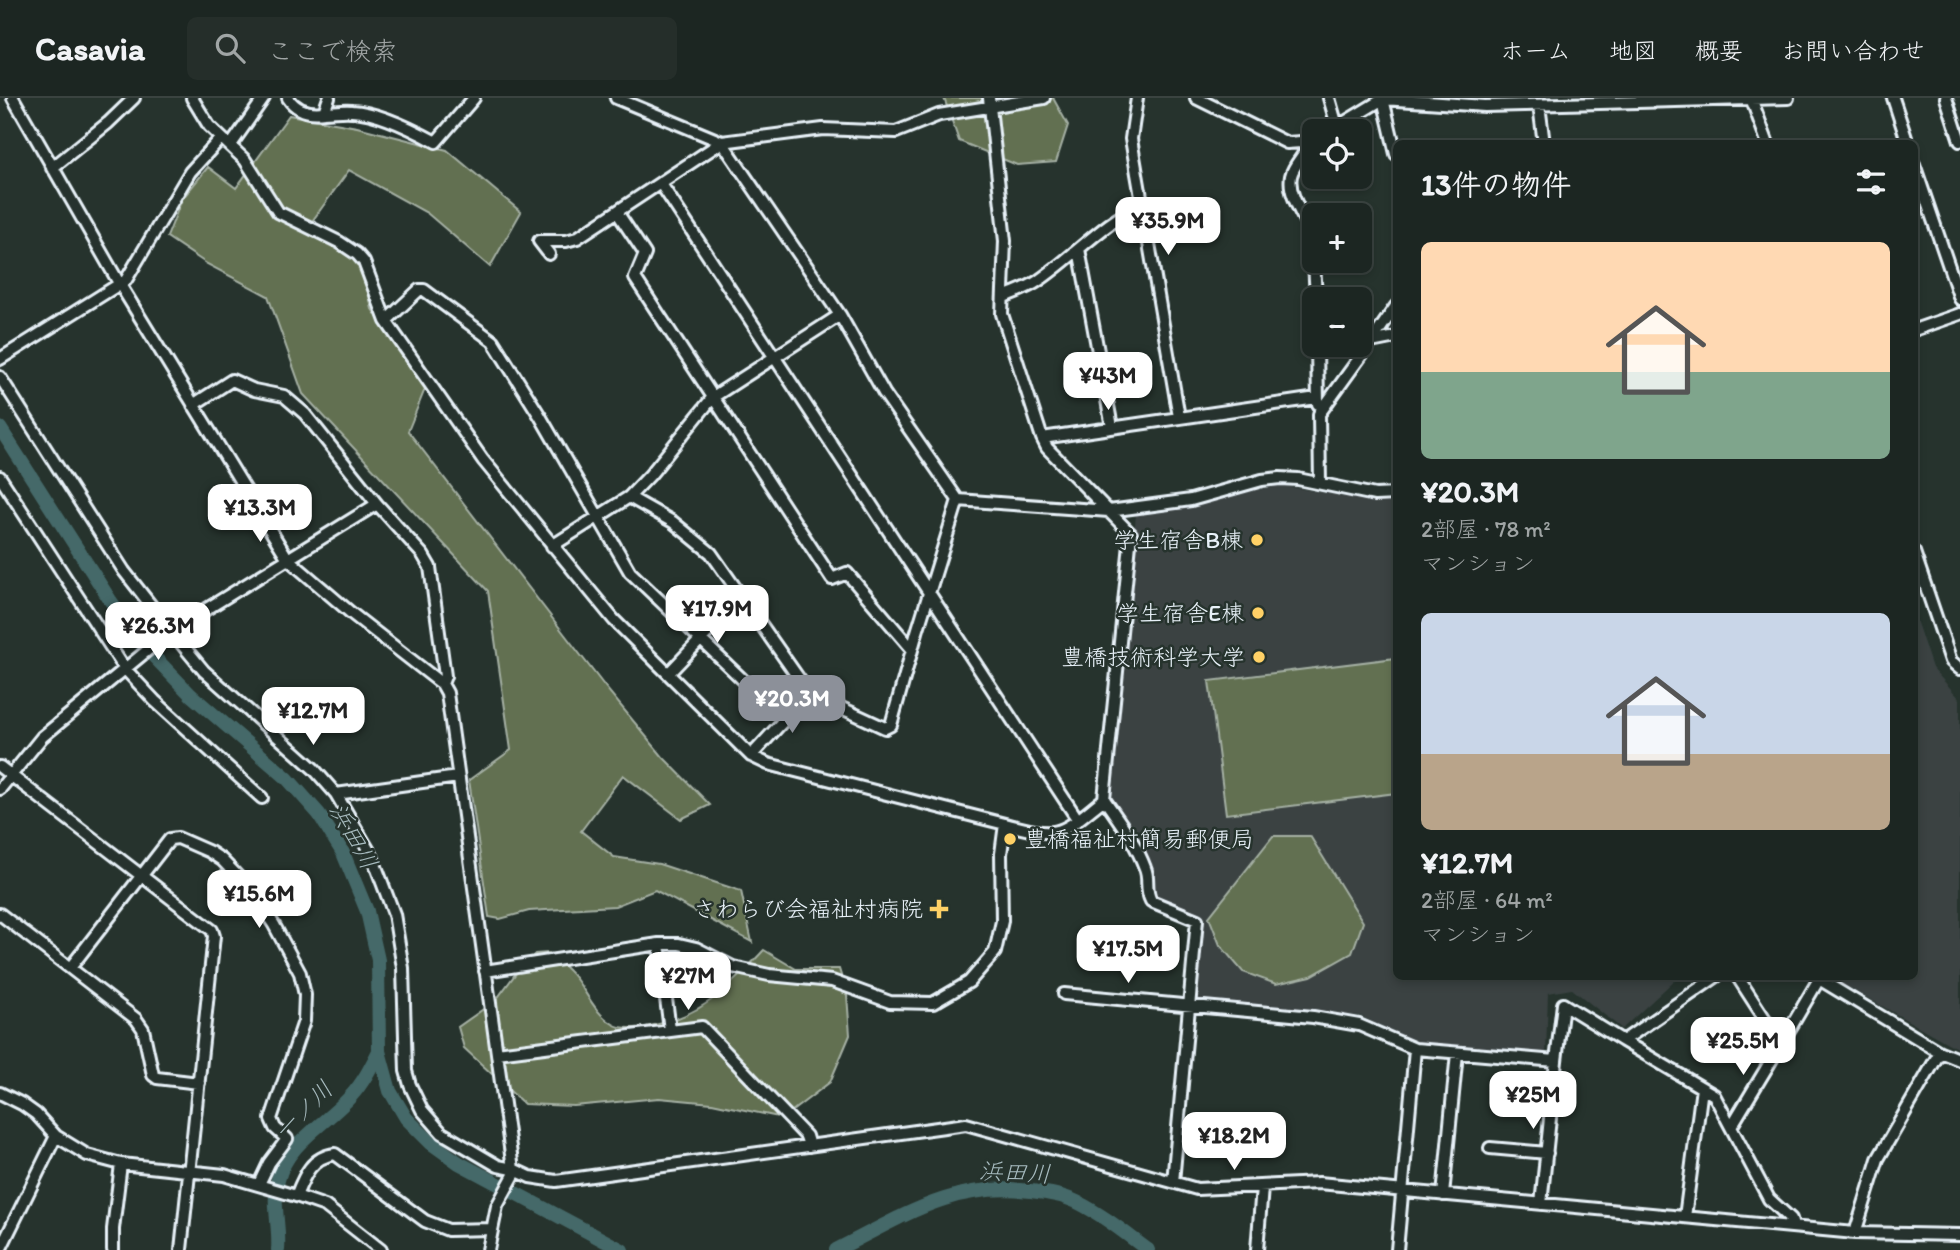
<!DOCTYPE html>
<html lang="ja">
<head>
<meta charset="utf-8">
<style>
	:root { --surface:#1c2622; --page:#252e2a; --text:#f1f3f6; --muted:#a0a5a5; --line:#3a4340; --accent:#8c9099 }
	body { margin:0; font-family:Itim,"Klee One",sans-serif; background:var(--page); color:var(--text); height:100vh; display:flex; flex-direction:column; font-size:26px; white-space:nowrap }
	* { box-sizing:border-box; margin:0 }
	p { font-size:23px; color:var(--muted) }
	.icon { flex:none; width:38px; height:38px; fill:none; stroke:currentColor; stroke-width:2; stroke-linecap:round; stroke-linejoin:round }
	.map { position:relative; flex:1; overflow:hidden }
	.side { position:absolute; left:1393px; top:42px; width:525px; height:840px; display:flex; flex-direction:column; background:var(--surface); border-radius:10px; box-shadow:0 4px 10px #0003,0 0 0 2px var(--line) }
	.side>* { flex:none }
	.tools { position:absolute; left:1302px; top:21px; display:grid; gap:14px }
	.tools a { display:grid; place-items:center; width:70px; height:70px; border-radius:10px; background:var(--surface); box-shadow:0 4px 10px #0003,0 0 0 2px var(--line); font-size:35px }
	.price { position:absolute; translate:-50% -60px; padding:0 16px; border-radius:14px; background:#fff; color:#222; font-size:23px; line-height:46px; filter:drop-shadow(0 2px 4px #0008) }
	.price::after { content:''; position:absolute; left:50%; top:42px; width:21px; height:16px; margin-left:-10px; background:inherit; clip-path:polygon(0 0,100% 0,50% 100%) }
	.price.active { background:var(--accent); color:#fff }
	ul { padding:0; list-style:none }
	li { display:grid; align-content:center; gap:14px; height:371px; padding:0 28px }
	li span { display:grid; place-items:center; height:217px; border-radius:10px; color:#555 }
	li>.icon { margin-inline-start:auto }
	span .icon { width:126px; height:126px; fill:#fffc; stroke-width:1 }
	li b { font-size:30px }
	h2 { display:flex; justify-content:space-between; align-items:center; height:84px; padding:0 28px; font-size:30px }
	header { display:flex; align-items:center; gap:42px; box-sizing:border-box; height:98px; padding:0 35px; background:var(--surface); border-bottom:2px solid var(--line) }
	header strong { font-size:33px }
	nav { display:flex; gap:38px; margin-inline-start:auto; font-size:24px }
	.search { width:490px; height:63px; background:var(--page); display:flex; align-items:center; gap:18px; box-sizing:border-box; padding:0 24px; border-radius:10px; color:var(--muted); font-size:26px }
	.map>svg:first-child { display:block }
	.built { fill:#3a4242 }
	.green { fill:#627051; stroke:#a5b0a4; stroke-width:2 }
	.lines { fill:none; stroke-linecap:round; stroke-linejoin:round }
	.river { stroke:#456969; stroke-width:14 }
	.minor-casing { stroke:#e8f1f8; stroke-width:16 }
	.minor { stroke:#26332d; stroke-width:10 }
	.poi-dot { fill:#ffd166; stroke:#26332d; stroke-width:2.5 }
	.labels { text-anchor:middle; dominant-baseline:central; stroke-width:5; stroke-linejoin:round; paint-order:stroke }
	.poi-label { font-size:23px; fill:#e8f1f8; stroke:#26332d; text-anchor:end }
	.water-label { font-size:24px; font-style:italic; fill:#a7bbbf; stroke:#26332d }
</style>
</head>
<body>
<header>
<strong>Casavia</strong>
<div class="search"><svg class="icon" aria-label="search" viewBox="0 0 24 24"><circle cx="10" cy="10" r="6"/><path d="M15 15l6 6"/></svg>ここで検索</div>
<nav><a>ホーム</a><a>地図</a><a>概要</a><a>お問い合わせ</a></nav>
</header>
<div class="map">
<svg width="1960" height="1152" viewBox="0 0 1960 1152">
	<rect width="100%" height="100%" fill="#26332d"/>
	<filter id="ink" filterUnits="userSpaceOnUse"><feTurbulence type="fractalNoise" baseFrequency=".0143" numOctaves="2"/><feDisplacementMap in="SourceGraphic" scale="14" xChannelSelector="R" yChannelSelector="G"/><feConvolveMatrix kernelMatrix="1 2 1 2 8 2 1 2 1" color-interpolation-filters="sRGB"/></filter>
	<g filter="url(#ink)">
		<path class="built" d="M1279,387L1382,404L1396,402V878L1678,879L1622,931L1572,891L1548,895L1546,955L1418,945L1360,918L1195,905L1203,818L1155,799L1150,787L1151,772L1144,751L1109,701L1136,416L1204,404Z
			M1915,519L1932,570L1960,601V952L1830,879L1914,878Z"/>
		<path class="green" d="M944,0H1053L1068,27L1056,64L1017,67L959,43Z
			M289,17L357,29L447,52L521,114L490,169L427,115L349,72L308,129L361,163L372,211L427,286L408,333L606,590L663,659L710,707L681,721L623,677L581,733L614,759L659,766L741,793L752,844L655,792L615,808L529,813L500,821L489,819L469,682L511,652L488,493L303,296L268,198L207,166L167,139L182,101L208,69L236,90Z
			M1396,560V695L1226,716L1209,583Z
			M1273,738H1310L1363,824L1352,855L1311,878L1276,886L1243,874L1220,847L1209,819Z
			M764,852L796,871H839L847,897L850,937L830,984L783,1020L712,1005L659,1000L574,1008L524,1006L464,950L458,929L496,902L517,874L535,856L549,855C558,863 569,871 576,881C588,897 595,915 613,926C622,932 639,930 650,928C703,918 728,890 764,852Z"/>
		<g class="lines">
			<path class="river" d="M0,330L110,502L140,544L191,597L287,680L319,716L343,755L367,813L378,862L379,953L390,993L406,1020L431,1045L459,1065L622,1152
				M278,1152C280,1129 272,1105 278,1082C287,1045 326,1026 351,998C363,985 371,969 379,953
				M836,1152C902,1119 953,1083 1031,1093C1046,1095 1063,1097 1077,1104C1103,1117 1125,1135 1148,1152"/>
			<defs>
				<path id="minor" d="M13,0L119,185L288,461L351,515L442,586L447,595L513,1071L514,1077L497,1108L488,1152
					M192,0L209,28L245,62L278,114L339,144L357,156L364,164L386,223L483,362L614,522L751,658L768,666L1005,726
					M288,0C296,12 309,16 324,14L329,0
					M616,0L722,44L823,31L896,34L939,17L1044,0
					M1137,0L1131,41L1179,319
					M1196,0L1287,45L1314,43
					M1329,0L1335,21L1339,26
					M1751,0L1768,46
					M1893,0L1908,46
					M1946,0L1960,43
					M1383,1L1396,56
					M1539,7L1544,46
					M324,14C333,14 343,12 352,13C378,14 414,32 436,44L474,0
					M1330,33L1383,1L1485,8L1788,0
					M1309,45C1306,57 1294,65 1291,78C1287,98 1307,122 1313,140C1315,146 1314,155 1314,162
					M231,47L264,0
					M1914,66L1960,201
					M52,70L108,25L134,0
					M661,86C801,297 938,511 1078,722
					M617,114L645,156L635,180L832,481L847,475L912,551
					M1079,151L1112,329
					M549,156L539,143H566L577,140L722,44L840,217L884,295L958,402L1109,413L1191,402L1262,382L1280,380L1298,381L1375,397L1396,396
					M1314,163L1316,201
					M1004,199C1015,194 1028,190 1038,183C1075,158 1103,124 1144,106
					M386,223L419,192H424L493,243L540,318L630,474L784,621
					M1914,232L1960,216
					M1371,244L1396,208
					M1317,247L1318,306
					M0,261L126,182L190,74L221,40
					M0,279L124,473L171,533L204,573L314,671L336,696L372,758L394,816L403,870L406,973L410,987L422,1012L442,1035L498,1068L513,1071L530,1079L556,1083L966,1026L1197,1091L1319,1085L1855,1135L1960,1137
					M193,307L232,282L254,292L284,298L305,316L377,406L423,457L430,469L445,578L442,586
					M1042,340L1317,300
					M0,379L125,571L155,603L262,700
					M1320,385L1319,316L1371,244L1396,239
					M629,399L673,424L711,455L809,595L885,630L891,627L917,534L958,402
					M552,448L629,399L650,377L713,299L840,217
					M1914,454L1951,563L1960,571
					M669,575L742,498
					M751,658L809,595
					M0,669L212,832L214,838L181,1152
					M0,691L42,639L171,533L377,406
					M336,696L458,679
					M1104,701C1119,723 1136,745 1145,770C1150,782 1144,789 1151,803L1197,822L1173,1084
					M0,816L136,921L143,931L153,977L157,980L199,985
					M659,846L670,932
					M70,870L170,741L178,740L210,754L222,762L252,793L274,827L300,875L305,897L304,923L271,1021L275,1030L287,1041L269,1065L259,1086
					M485,873L659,846H679L696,850L733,869L769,877L832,883L890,904L933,905L969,884L995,854L1002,823L1001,756L1005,726C1062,741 1059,737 1104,701L1131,436L1047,350L1042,340L1002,216L1005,143L989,0
					M1737,878L1781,946L1819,881L1940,954L1960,962
					M1064,896L1313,919L1359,927L1415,951L1556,963L1563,906L1623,943L1717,878
					M1623,943L1714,997L1769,1101L1791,1121L1793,1129
					M497,955L702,929L806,1038L809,1048
					M0,995L22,1006L36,1016L56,1038L87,1057L121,1066L224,1077L296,1098L325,1108L381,1152
					M1731,1029L1781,946
					M1490,1050L1547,1055
					M1443,1097L1457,955
					M296,1098C304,1078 311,1059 335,1056L425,1123L448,1132L491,1131
					M1541,1106L1556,963
					M1685,1119L1702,990
					M1855,1135L1878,1061L1940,954
					M0,1152L56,1038
					M113,1152V1131L121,1066
					M1257,1152L1262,1089
					M1397,1152L1415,951"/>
			</defs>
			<use href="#minor" class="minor-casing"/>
			<use href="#minor" class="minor"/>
		</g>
	</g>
	<g class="poi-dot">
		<circle cx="1257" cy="442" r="7"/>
		<circle cx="1258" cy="515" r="7"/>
		<circle cx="1259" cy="559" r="7"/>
		<circle cx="1010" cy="741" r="7"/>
		<path d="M935.5 800.5h7v7h7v7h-7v7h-7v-7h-7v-7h7z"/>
	</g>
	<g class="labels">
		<g class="poi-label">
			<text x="1243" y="442">学生宿舎B棟</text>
			<text x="1244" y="515">学生宿舎E棟</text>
			<text x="1245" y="559">豊橋技術科学大学</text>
			<text x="1024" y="741" text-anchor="start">豊橋福祉村簡易郵便局</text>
			<text x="923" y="811">さわらび会福祉村病院</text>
		</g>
		<g class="water-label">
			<text transform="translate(354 738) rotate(61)">浜田川</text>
			<text transform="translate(303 1012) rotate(-45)">一ノ川</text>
			<text transform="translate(1015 1074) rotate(3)">浜田川</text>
		</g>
	</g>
</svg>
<div class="tools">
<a><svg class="icon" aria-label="locate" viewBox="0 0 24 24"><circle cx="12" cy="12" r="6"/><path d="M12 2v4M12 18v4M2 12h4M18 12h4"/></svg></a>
<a>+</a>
<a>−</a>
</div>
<b class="price" style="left:1168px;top:159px">¥35.9M</b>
<b class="price" style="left:1108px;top:314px">¥43M</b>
<b class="price" style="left:260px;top:446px">¥13.3M</b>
<b class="price" style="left:717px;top:547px">¥17.9M</b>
<b class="price" style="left:158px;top:564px">¥26.3M</b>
<b class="price active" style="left:792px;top:637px">¥20.3M</b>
<b class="price" style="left:313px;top:649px">¥12.7M</b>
<b class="price" style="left:259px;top:832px">¥15.6M</b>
<b class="price" style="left:1128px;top:887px">¥17.5M</b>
<b class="price" style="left:688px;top:914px">¥27M</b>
<b class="price" style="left:1743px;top:979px">¥25.5M</b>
<b class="price" style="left:1533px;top:1033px">¥25M</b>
<b class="price" style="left:1234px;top:1074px">¥18.2M</b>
<section class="side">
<h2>13件の物件<svg class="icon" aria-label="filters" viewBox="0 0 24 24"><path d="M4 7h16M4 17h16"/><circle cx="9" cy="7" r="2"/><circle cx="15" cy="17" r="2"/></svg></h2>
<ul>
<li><span style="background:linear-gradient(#ffd9b3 60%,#7fa58c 0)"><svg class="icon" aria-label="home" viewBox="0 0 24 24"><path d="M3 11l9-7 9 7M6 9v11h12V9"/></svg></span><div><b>¥20.3M</b><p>2部屋 · 78 m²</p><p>マンション</p></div></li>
<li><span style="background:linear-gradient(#c9d6e8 65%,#b9a48a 0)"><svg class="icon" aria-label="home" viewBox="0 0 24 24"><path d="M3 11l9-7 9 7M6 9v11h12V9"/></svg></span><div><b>¥12.7M</b><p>2部屋 · 64 m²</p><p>マンション</p></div></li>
</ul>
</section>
</div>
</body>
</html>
